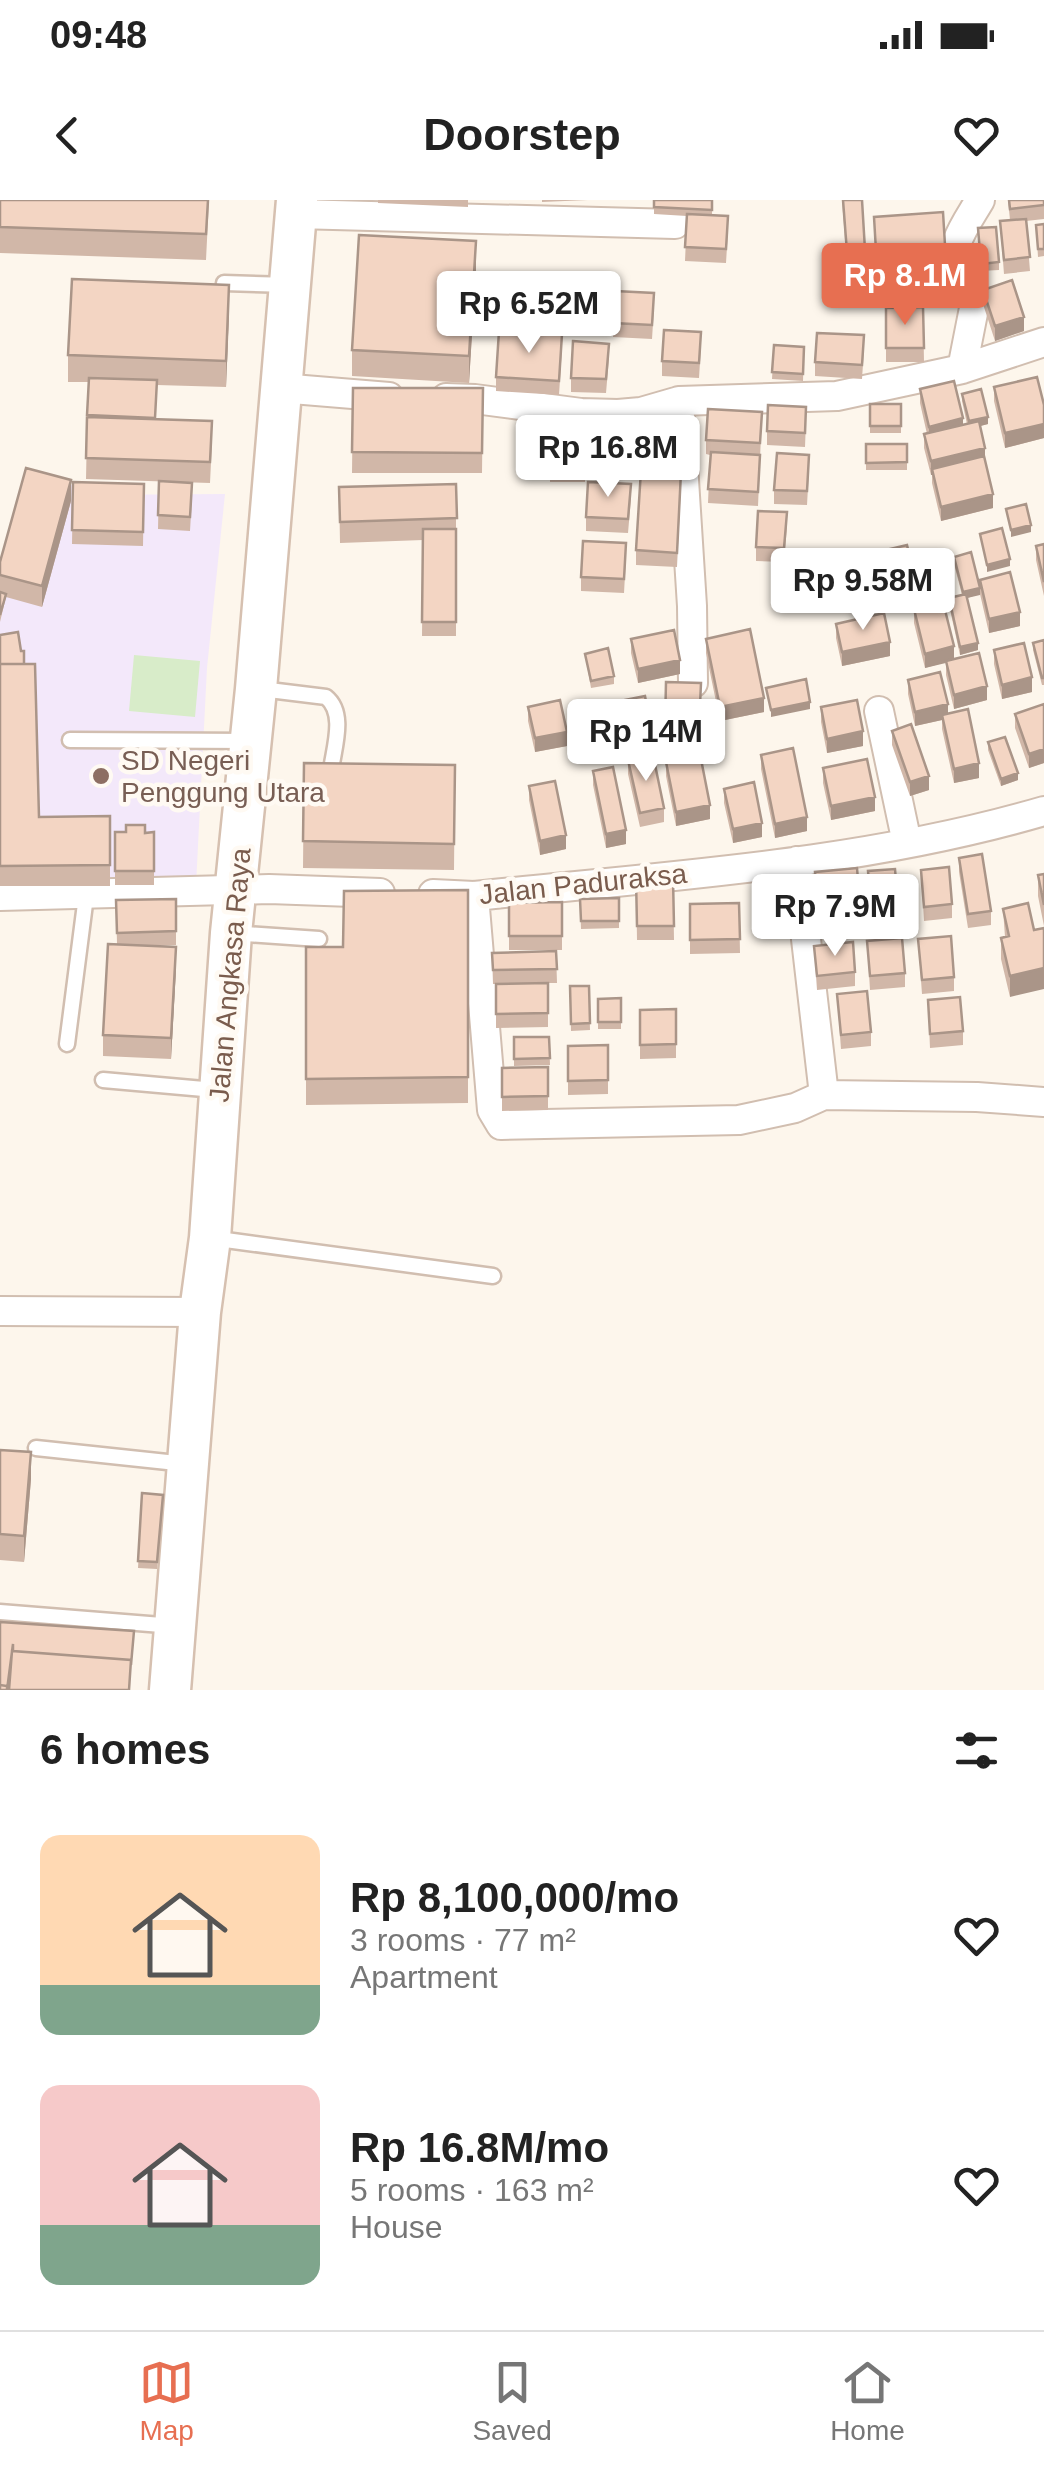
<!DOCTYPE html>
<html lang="en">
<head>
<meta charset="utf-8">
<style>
	:root { --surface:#fff; --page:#f2f2f2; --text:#222; --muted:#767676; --line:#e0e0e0; --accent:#e76f51 }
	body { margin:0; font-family:Arial,sans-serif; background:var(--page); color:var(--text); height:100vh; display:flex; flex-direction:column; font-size:38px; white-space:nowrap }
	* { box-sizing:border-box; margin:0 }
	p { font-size:32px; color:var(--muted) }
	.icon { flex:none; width:55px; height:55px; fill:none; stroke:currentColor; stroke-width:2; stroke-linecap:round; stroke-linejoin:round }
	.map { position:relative; height:1490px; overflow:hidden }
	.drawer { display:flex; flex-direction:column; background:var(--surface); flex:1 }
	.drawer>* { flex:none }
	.price { position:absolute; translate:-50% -85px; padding:0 22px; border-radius:10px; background:#fff; color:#222; font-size:32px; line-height:65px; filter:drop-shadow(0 2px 5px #0008) }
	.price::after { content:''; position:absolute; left:50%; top:60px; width:30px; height:22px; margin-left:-15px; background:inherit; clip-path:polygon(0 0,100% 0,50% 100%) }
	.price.current { background:var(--accent); color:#fff }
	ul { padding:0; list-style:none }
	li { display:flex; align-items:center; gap:30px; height:250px; padding:0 40px }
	li span { display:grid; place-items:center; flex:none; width:280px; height:200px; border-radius:20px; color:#555 }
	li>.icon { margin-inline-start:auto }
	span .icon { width:120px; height:120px; fill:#fffc; stroke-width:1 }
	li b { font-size:42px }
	h2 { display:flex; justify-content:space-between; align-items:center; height:120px; padding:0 40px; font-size:42px }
	.status { display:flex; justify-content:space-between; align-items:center; height:70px; padding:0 50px; background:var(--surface); direction:ltr }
	.status svg { height:28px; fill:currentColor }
	header { display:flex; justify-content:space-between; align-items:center; height:130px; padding:0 40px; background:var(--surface); font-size:45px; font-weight:600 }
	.dock { display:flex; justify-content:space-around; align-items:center; height:140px; border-top:2px solid var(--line); background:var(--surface); font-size:28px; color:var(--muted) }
	.dock a { display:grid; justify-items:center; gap:5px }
	.dock .current { color:var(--accent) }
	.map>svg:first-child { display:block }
	.education { fill:#f3e8fa }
	.green { fill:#d8ecc9 }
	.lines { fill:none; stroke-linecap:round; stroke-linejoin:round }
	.lane-casing { stroke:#d1beb0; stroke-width:19 }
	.street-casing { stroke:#d1beb0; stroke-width:32 }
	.secondary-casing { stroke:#d6c0b0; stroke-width:45 }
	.lane { stroke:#fff; stroke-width:14 }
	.street { stroke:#fff; stroke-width:28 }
	.secondary { stroke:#fff; stroke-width:40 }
	.wall { fill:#d1b7a8 }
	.shaded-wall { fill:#aa9588 }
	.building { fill:#f3d5c3; stroke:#aa9588; stroke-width:2.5 }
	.education-dot { fill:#8d6e63; stroke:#fffaf3; stroke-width:4 }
	.labels { text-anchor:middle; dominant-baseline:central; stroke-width:9; stroke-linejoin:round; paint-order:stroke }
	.education-label { font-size:28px; fill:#785e54; stroke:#fffaf3; text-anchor:start }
	.street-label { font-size:28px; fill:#7a5c4d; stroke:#fffaf3 }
</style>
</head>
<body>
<div class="status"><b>09:48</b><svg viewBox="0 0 49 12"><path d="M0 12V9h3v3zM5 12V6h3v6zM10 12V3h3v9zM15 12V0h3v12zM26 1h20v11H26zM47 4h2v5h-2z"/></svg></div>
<header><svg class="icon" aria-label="back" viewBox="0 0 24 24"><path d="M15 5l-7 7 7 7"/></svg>Doorstep<svg class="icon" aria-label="heart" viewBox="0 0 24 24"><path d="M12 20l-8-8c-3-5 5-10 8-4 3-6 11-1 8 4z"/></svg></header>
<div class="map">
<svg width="1044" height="1490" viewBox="0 0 1044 1490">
	<rect width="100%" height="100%" fill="#fdf6ec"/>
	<path class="education" d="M23,285H80L81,295L225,294L207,468L196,685L0,686V374Z"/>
	<path class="green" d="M134,455L200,461L195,517L129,511Z"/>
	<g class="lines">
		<defs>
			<path id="lane" d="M224,83L289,85
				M261,489L326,497C346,513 334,547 331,570
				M70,540L250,541
				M232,733L319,739
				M67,844L86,696
				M103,880L215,890
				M211,1038L493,1076
				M36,1248L186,1264
				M0,1412L174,1426"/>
			<path id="street" d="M296,14L675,24
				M962,169L975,103C970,92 963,85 958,75C944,51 968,21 980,0
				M280,188L389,197
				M446,198L475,199L581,213L618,214L641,212L679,201L837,196L962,169L1044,142
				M679,201L692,406L693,483
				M879,511L907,643
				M797,661L824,895
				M433,694L474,696C664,676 860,665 1044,611
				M0,696L269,689L380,693
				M474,696L492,910L501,925L739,920L795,908L824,895L977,897L1044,902
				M0,1111L200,1112"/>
			<path id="secondary" d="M170,1490L200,1112L210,1038L231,733L256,489L297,0"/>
		</defs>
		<use href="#lane" class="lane-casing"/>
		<use href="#street" class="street-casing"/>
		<use href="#secondary" class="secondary-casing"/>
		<use href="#lane" class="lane"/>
		<use href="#street" class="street"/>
		<use href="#secondary" class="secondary"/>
	</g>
	<path class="wall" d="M0,0H209L206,60L0,53Z
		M378,0H468V7L378,3Z
		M542,0H588L542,2Z
		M654,0H712V15L728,30L726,63L685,61L687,16L654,14Z
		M842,0H862L865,65L847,66Z
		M1008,0H1044V19L1026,21L1030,71L1004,74L1000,21L1010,20Z
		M874,17L945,45V60L876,65Z
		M1044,24V56L1038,57L1036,25Z
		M978,35L999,62V70L981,71Z
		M476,68L469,183L352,176V150Z
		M983,90L1024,131L995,141L983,104Z
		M923,107L924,162H886V108Z
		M654,108L652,139L613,137V123Z
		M229,111L226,187L157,185L155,219L212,241L210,283L86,279L88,182H68V155Z
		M774,145L804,147L803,181L772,179Z
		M701,146L699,178L662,176V161Z
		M562,148L559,195L496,191V177Z
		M864,149L862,179L815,176V162Z
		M609,158L606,193L571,192V178Z
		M994,187L1044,205V238L1005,248L994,201Z
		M353,188H483L482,273H352Z
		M920,189L963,225L967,224L962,201V194L988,224L980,226L993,308L941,321L932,283V275H931L924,248V234H927L920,203Z
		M870,204H901V233H870Z
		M762,212L758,306L708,303L710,255L706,254V240Z
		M806,221L805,247L767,245V231Z
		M550,233H585V282H550Z
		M866,244H907V270H866Z
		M809,269L807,305L774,304V290Z
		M159,281L192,297L190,331L158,329Z
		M73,282L144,284L143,346L72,344Z
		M456,284V436H422L423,340L340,343L339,287Z
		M681,286L677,367L636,365V350Z
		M631,298L628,333L586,331V317Z
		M71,301L42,407L6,397L0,422V362Z
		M787,326L784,362L756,361V347Z
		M1044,344V396L1036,360V346Z
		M886,350L916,390L895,396L886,357Z
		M626,357L624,393L581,391V377Z
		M954,357L980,388V380L1020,426L989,433L980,394L967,398L978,450L960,455L949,405V398L962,395L954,364Z
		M914,409L954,459L987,500L954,509L946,475V462L925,468L914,423Z
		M836,424L890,456L842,466L836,438Z
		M0,435L21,451L24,464L39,617L110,616V686H0Z
		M631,439L680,474L638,483L631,453Z
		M706,439L764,512L720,521L706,453Z
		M1044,440V485H1042L1033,450V443Z
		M994,450L1032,492L1002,499L994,464Z
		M585,454L614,476V484L591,488Z
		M908,480L948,514L979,578L954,583L942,529V520L915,526L908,494Z
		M666,482L701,483L699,541H665Z
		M1044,504V563L1029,568L1015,528V514Z
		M528,507L567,546L535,552L528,521Z
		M821,507L863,546L827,553L821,522Z
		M892,531L929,590L910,596L892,545Z
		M988,542L1018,580L1001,586L988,550Z
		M761,555L807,631L775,638L761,569Z
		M628,560L664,608V622L640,627L628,574Z
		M666,562L710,619L676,626L666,576Z
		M304,563L455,565L454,670L303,668Z
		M823,568L875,611L831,620L823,583Z
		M593,571L626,644L606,648L593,585Z
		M529,586L566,649L540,655L529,600Z
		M724,589L762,637L733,643L724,603Z
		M115,632H154V685H115Z
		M959,658L991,711V725L968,728L959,672Z
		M921,670L952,704V718L924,721Z
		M868,671L899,716V730L872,733Z
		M815,672L861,715V729L819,733Z
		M1044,674V726L1038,696V675Z
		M636,678H673L674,740H637Z
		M468,690V903L306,905V747H343Z
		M619,698V728L581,729L580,699Z
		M176,699V745L150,746L176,768L171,859L103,856V835L117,744L116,700Z
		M562,702V750H509V703Z
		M739,703L740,753L690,754V704Z
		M1028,703L1010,797L1001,759V738L1005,737L1003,709Z
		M918,739L954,777V791L922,794Z
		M867,741L905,773V787L870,790Z
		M814,746L855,772V786L817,790Z
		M556,751L557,783H548V827L496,828V784H493L492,753Z
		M570,786H589L590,830L571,831Z
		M837,794L871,832V846L841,849Z
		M621,798V829H598V799Z
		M928,800L963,831V845L930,848Z
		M676,809V858L640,859V810Z
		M514,837H549L550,865L514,866Z
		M608,845V894L568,895V846Z
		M548,867V910L502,911V868Z
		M0,1250L31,1279L24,1362L0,1360Z
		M142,1293L163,1302L157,1369L138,1368Z"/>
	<path class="shaded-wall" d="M476,41V68L469,183V156Z
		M229,85V111L226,187V161Z
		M1024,117V131L995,141V126Z
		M988,217V224L969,229V221Z
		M963,218V232L929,241V227Z
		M1044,224V238L1005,248V233Z
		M985,248V262L932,269V275H931V261Z
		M71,280V301L42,407V386Z
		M993,294V308L941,321V307Z
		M1031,325V332L1011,337V330Z
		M1010,359V366L987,372V365Z
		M916,383V390L895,396V388Z
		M980,388V395L963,399V392Z
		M1020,412V426L989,433V419Z
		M890,442V456L842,466V452Z
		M978,443V450L960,455V447Z
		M954,446V461L925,468V454Z
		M680,460V474L638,483V469Z
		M1032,477V492L1002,499V485Z
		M987,486V500L954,509V495Z
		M764,498V512L720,521V507Z
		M810,502V509L771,517V510Z
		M948,504V518L942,515V520L915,526V512Z
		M650,523V530L625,535V528Z
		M601,527V534L584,538V531Z
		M863,531V546L827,553V539Z
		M567,532V546L535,552V538Z
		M1044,549V563L1029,568V554Z
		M979,563V578L954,583V569Z
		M1018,573V580L1001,586V579Z
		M929,576V590L910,596V582Z
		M875,597V611L831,620V606Z
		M710,605V619L676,626V612Z
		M807,617V631L775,638V624Z
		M762,623V637L733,643V629Z
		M626,630V644L606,648V634Z
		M566,635V649L540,655V641Z
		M176,747V768L171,859V838Z
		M1044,768V789L1010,797V776Z
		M31,1252V1279L24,1362V1336Z"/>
	<path class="building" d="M0,0H208L206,34L0,27Z
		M654,0H712V10L654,7Z
		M843,0H862L865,50L847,52Z
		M1009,0H1044V5L1010,9Z
		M943,12L945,45L876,51L874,17Z
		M687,14L728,16L726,49L685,47Z
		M1026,19L1030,57L1004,60L1000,21Z
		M1044,24V49H1038L1036,25Z
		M996,27L999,62L981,64L978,28Z
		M359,35L476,41L469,156L352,150Z
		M72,79L229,85L226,161L68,155Z
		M1012,80L1024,117L995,126L983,90Z
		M615,91L654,93L652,125L613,123Z
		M923,107L924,148H886V108Z
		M664,130L701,132L699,163L662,161Z
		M499,131L562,134L559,181L496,177Z
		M817,133L864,135L862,165L815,162Z
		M573,141L609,144L606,179L571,178Z
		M774,145L804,147L803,174L772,172Z
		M1037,177L1044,205V224L1005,233L994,187Z
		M89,178L157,180L155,218L87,215Z
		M954,181L963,218L929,227L920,189Z
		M353,188H483L482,253L352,252Z
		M981,189L988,217L969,221L962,194Z
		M870,204H901V226H870Z
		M768,205L806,207L805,233L767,231Z
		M708,209L762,212L760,243L706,240Z
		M87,217L212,221L210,262L86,258Z
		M979,221L985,248L931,261L924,234Z
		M550,233H585V268H550Z
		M866,244H907V262L866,263Z
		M711,252L760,255L758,292L708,289Z
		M777,253L809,255L807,291L774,290Z
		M984,256L993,294L941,307L932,269Z
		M26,268L71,280L42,386L0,375V362Z
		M641,270L681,272L677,353L636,350Z
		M159,281L192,283L190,317L158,315Z
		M73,282L144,284L143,332L72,330Z
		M588,282L631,284L628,319L586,317Z
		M456,284L457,318L340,322L339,287Z
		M1026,304L1031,325L1011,330L1006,309Z
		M758,311L787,312L784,348L756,347Z
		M1002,328L1010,359L987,365L980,334Z
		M423,329H456V422H422Z
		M583,341L626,343L624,379L581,377Z
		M1044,344V382L1036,346Z
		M907,345L916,383L895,388L886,350Z
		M971,352L980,388L963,392L954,357Z
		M1010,372L1020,412L989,419L980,380Z
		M0,392L6,394L0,415Z
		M966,394L978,443L960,447L949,398Z
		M943,402L954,446L925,454L914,409Z
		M884,413L890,442L842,452L836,424Z
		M750,429L764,498L720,507L706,439Z
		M674,430L680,460L638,469L631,439Z
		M18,432L21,451H24V464H0V435Z
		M1044,440V478H1042L1033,443Z
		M1024,443L1032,477L1002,485L994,450Z
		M608,448L614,476L591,481L585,454Z
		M979,453L987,486L954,495L946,461Z
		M0,464H35L39,617L110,616V665L0,666Z
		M940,472L948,504L915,512L908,480Z
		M806,479L810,502L771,510L766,488Z
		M666,482L701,483L699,527L665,526Z
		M645,496L650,523L625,528L620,501Z
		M560,500L567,532L535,538L528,507Z
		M857,500L863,531L827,539L821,507Z
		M1044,504V549L1029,554L1015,514Z
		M597,508L601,527L584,531L580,512Z
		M968,509L979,563L954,569L942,515Z
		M911,524L929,576L910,582L892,531Z
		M1005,537L1018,573L1001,579L988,542Z
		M793,548L807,617L775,624L761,555Z
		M700,554L710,605L676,612L666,562Z
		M653,555L664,608L640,613L628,560Z
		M867,559L875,597L831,606L823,568Z
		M304,563L455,565L454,644L303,641Z
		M613,567L626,630L606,634L593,571Z
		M555,581L566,635L540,641L529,586Z
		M754,582L762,623L733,629L724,589Z
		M126,625H145V633L154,632V671H115V632H126Z
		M982,654L991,711L968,714L959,658Z
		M949,667L952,704L924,707L921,670Z
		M857,668L861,715L819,719L815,672Z
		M895,669L899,716L872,719L868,671Z
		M1044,674V705L1038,675Z
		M636,678H673L674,726H637Z
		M468,690V877L306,879V747H343L344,691Z
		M619,698V721H581L580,699Z
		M176,699V731L117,733L116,700Z
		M562,702V736H509V703Z
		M739,703L740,739L690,740V704Z
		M1028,703L1034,730L1044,728V768L1010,776L1001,738L1009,736L1003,709Z
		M951,736L954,777L922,780L918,739Z
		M902,738L905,773L870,776L867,741Z
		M853,742L855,772L817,776L814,746Z
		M108,744L176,747L171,838L103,835Z
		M556,751L557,769L493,770L492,753Z
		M548,783V813L496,814V784Z
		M570,786H589L590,823L571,824Z
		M867,791L871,832L841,835L837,794Z
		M960,797L963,831L930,834L928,800Z
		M621,798V822H598V799Z
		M676,809V844L640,845V810Z
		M514,837H549L550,858L514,859Z
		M608,845V880L568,881V846Z
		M548,867V896L502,897V868Z
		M0,1250L31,1252L24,1336L0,1334Z
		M142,1293L163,1295L157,1362L138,1361Z
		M0,1422L134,1431L131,1465V1460L13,1451V1444L7,1490V1486L0,1485Z
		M12,1451L131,1460L129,1490H9Z
		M0,1485L7,1486V1490H0Z"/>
	<circle class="education-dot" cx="101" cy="576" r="10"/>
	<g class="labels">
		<g class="education-label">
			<text x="121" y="560">SD Negeri<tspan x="121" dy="32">Penggung Utara</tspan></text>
		</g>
		<g class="street-label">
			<text transform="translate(583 684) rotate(-6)">Jalan Paduraksa</text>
			<text transform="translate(230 775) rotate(-85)">Jalan Angkasa Raya</text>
		</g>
	</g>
</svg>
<b class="price current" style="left:905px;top:128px">Rp 8.1M</b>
<b class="price" style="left:529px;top:156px">Rp 6.52M</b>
<b class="price" style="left:608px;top:300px">Rp 16.8M</b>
<b class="price" style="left:863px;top:433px">Rp 9.58M</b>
<b class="price" style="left:646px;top:584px">Rp 14M</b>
<b class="price" style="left:835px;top:759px">Rp 7.9M</b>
</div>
<section class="drawer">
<h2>6 homes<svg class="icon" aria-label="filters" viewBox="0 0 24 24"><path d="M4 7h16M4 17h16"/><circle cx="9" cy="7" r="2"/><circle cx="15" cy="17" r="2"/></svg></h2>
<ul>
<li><span style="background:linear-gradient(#ffd9b3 75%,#7fa58c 0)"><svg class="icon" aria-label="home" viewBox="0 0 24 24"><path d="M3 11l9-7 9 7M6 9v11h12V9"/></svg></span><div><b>Rp 8,100,000/mo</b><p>3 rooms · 77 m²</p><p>Apartment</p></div><svg class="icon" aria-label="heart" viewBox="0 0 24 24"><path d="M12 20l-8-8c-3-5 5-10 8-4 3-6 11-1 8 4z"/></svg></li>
<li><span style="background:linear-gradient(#f6c9c9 70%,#7fa58c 0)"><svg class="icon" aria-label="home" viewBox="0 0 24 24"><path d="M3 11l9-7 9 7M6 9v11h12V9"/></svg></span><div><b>Rp 16.8M/mo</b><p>5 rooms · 163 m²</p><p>House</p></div><svg class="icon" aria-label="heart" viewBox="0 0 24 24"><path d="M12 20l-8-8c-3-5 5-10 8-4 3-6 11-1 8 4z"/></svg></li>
</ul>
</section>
<nav class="dock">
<a class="current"><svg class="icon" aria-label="map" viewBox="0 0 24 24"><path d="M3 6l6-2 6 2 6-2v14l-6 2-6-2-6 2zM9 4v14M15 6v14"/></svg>Map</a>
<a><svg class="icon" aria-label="saved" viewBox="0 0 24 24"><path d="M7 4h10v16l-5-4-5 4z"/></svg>Saved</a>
<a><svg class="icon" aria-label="home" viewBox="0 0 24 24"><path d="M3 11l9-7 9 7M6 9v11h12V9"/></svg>Home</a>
</nav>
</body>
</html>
